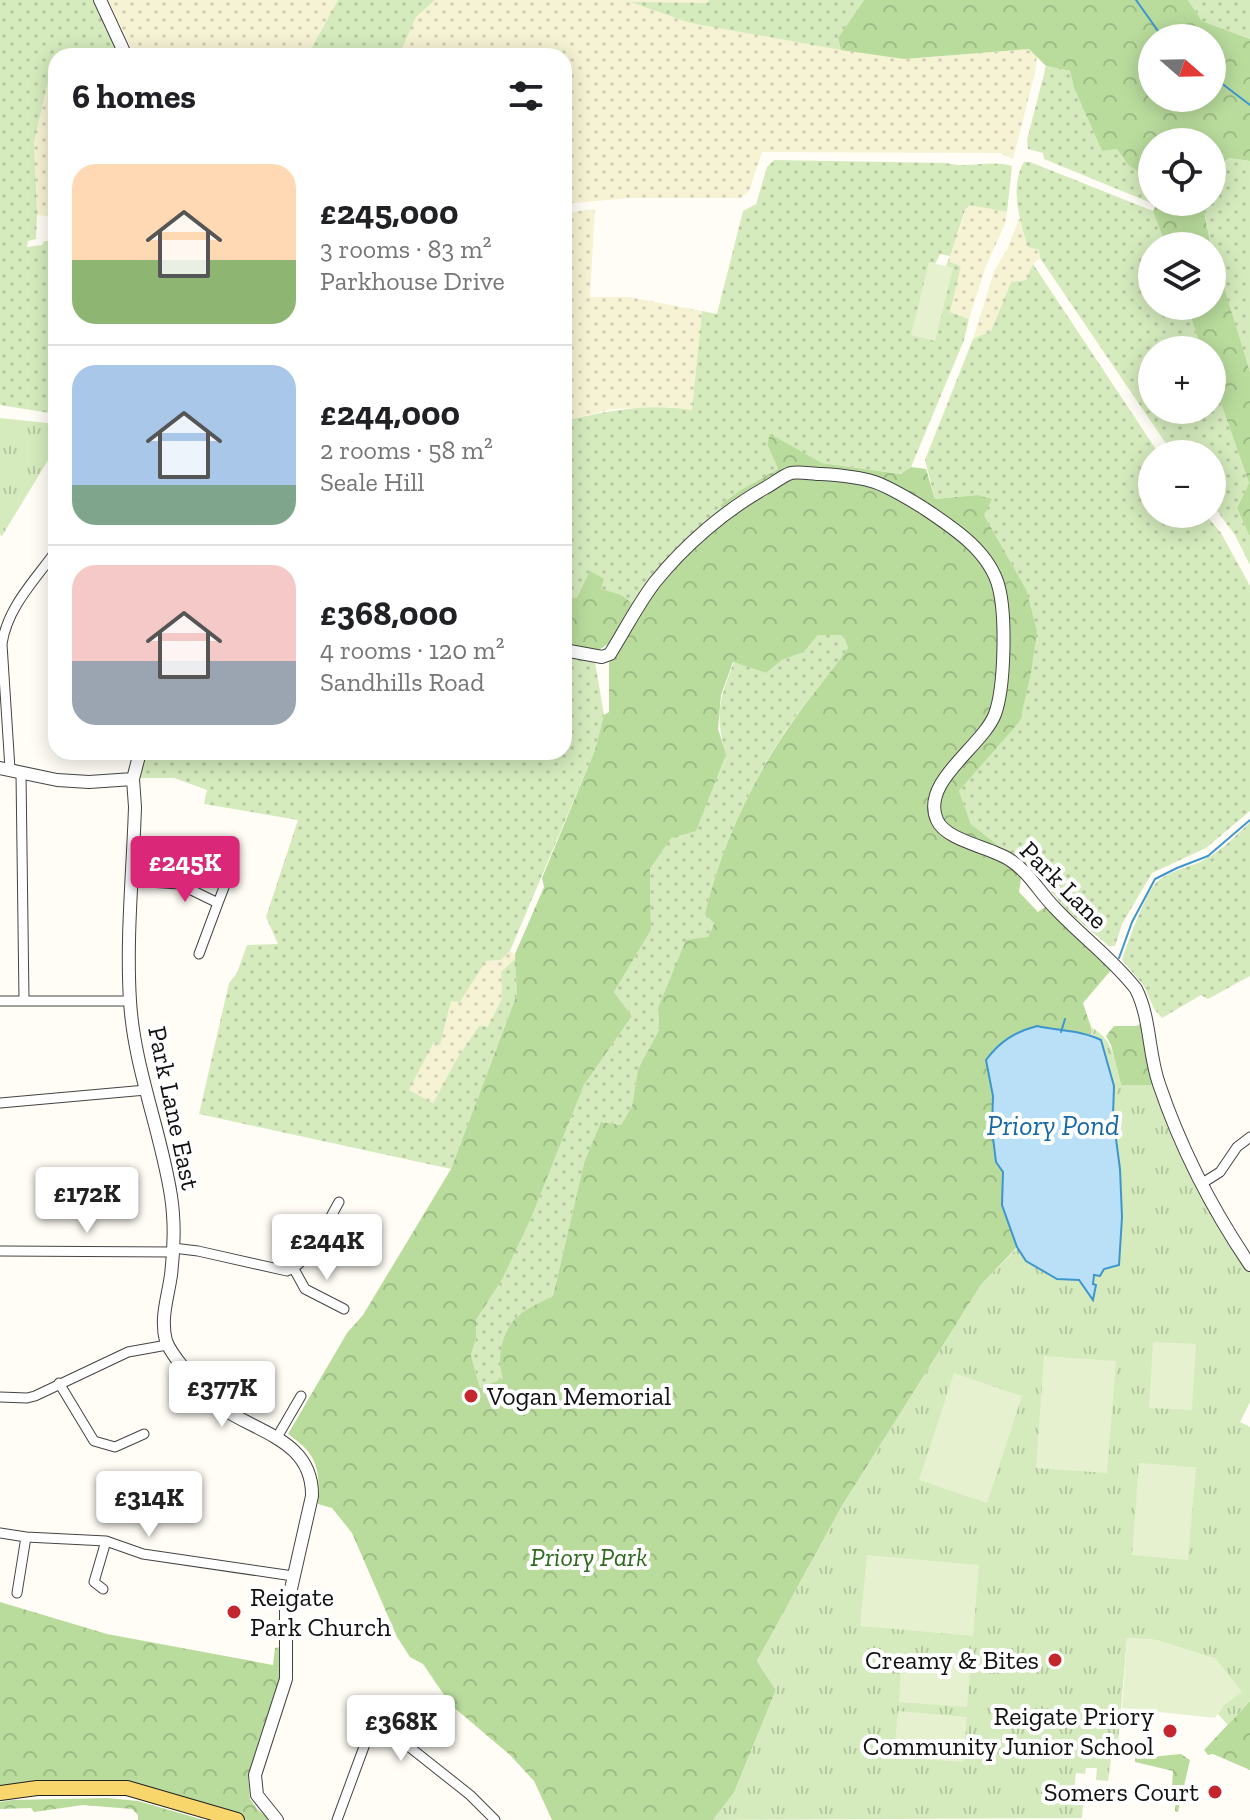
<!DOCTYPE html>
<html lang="en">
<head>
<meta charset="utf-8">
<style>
	:root { --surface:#fff; --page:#f6f6f6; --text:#202124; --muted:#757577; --line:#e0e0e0; --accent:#db2777 }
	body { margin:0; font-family:"Zilla Slab",serif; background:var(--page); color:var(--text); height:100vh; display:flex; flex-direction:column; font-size:30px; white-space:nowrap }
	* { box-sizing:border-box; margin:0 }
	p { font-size:26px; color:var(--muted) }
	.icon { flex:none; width:44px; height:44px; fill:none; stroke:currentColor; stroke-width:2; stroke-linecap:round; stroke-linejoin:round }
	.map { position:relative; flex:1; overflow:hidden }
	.side { position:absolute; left:48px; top:48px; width:524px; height:712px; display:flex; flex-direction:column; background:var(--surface); border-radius:24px; box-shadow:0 4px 20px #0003 }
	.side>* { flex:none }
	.needle { width:52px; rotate:110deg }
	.tools { position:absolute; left:1138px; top:24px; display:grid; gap:16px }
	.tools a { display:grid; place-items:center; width:88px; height:88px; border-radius:50%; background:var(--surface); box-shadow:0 4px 20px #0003; font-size:40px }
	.price { position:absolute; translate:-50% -68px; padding:0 18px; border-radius:8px; background:#fff; color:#222; font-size:26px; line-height:52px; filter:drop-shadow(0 2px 4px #0008) }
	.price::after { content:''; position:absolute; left:50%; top:48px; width:24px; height:18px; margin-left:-12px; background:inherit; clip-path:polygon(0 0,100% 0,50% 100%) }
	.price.on { background:var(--accent); color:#fff }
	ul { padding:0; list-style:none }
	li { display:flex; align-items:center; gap:24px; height:200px; padding:0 24px }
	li+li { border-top:2px solid var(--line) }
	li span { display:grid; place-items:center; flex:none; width:224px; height:160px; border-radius:24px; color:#555 }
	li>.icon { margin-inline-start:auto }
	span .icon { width:96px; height:96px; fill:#fffc; stroke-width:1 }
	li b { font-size:34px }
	h2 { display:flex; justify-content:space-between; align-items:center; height:96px; padding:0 24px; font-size:34px }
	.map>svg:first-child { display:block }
	.farmland { fill:url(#farmland-dots) }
	.grass { fill:url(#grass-dots) }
	.forest { fill:url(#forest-crowns); fill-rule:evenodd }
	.park { fill:url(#park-tufts) }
	.pitch { fill:#e6f2cf }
	.water { fill:#b9e0f7; stroke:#3f96cf; stroke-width:2 }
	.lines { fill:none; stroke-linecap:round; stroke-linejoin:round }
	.stream { stroke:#3f96cf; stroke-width:2 }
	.minor-casing { stroke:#444; stroke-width:11 }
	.tertiary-casing { stroke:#444; stroke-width:14 }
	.primary-casing { stroke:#222; stroke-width:16 }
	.minor { stroke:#fff; stroke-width:9 }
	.tertiary { stroke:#fff; stroke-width:12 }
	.primary { stroke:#f9d66b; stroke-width:14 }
	.poi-dot { fill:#c4262e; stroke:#fff; stroke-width:3 }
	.labels { text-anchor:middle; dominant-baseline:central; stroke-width:8; stroke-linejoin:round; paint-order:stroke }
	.street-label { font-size:26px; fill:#111; stroke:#fff }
	.poi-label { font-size:26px; fill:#111; stroke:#fff; text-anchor:end }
	.park-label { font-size:26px; font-style:italic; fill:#2f6b1f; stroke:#fff }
	.water-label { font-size:28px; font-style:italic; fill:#1768a6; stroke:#fff }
</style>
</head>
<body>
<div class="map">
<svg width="1250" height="1820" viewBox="0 0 1250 1820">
	<defs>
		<pattern id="farmland-dots" width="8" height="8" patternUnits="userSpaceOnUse" patternTransform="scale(2)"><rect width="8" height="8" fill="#f6f3d4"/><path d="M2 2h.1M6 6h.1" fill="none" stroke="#d2cfb5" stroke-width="1.8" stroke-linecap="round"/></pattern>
		<pattern id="grass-dots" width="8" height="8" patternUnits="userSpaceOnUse" patternTransform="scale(2)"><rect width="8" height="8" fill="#d5ebbd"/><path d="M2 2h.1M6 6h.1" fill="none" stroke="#b6c8a1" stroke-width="1.8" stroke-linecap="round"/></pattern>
		<pattern id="forest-crowns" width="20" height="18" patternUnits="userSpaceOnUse" patternTransform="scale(2)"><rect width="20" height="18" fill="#b9dc9c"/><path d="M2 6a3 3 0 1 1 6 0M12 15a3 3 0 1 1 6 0" fill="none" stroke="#9ebc85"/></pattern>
		<pattern id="park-tufts" width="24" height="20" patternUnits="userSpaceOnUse" patternTransform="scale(2)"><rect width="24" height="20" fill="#d5ebbd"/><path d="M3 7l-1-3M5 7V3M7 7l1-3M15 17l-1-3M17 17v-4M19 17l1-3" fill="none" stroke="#b6c8a1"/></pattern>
	</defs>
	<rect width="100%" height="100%" fill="#fffdf5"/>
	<path class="farmland" d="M108,0H338L307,56H135Z
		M435,0H709V3H633L690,23L904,59L1029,49L1037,56L1035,73L1013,159L1000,153L762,152L749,191L741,198H629L564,204V56H399L416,17Z
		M49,77H56V217L37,215L34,142Z
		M970,204L1007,212L1005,224L986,266L969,319L950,312L961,266L948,261L966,210Z
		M595,209L590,297H629L702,311L692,411L669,407L612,409L564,421V213Z
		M1019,218L1028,247L1039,250L1040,258L1033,264L1026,280L1011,282L991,331L973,339L994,271L1008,248Z
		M510,951L515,954L516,958L501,972L502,998L488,1028L479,1027L456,1060L433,1103L409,1090L434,1042L440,1044L451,1000L460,1002L486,961L501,960Z"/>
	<path class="grass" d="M0,0H95L112,33L118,56H56V77H49L34,142L37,215L36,239L28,241L27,247L42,245L44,241H56V414L0,405Z
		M338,0H435L416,17L399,56H307Z
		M709,0H864L838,38L841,50L690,23L630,2L708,3Z
		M1188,0H1250V39L1202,21Z
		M1046,66L1070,71L1074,88L1102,151L1117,149L1128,165L1152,181V202H1158L1156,205L1044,159L1043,153L1028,149L1027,140Z
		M1229,158L1250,161V372L1216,268L1202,202H1212V171Z
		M774,160L946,163C968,169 990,159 1012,166L1007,212L970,205L965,210L950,256L940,254L935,264L929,263L953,268L946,266L948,261L961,266L950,312L969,319L964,340L911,467L902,474L822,463L770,435L767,444L778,469L739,491L720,505L722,511L599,650L564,644V421C607,411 648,403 692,410L702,311L717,314L743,211L756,204L767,167Z
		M1024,162H1030L1153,211L1166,246H1152V306H1187L1202,350H1152V410H1212V378L1249,483L1237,508L1250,537V565L1235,535L1212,504V454H1173L1040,258L1039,250L1028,247C1020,222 1009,187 1024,162Z
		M1033,264L1159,454H1152V514H1205L1221,533L1250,586V811L1206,848L1152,873L1122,924L1115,946H1109L1067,911L1047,886L1023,865L971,824L959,791L983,763L1026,589L984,515L977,495L935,499L925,460L973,339L991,331L1011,282L1026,280Z
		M818,635H843L848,648C829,675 807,700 788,727C751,783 720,848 705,914L714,922L708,937L658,1008L659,1030L638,1069L632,1106L621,1125L602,1122L584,1163L553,1296L517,1316L503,1378L480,1388L471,1355L476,1339V1320L503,1278L532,1216L584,1085L632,1016L614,992L651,930L650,869L726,754C714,715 720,698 734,662L766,673L782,660L804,652Z
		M564,655L595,662L604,715L595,750L510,951L501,960L486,961L460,1002L451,1001L440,1045L434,1042L409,1090L433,1103L456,1060L479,1026L488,1027L502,998L501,972L516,958L517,994L451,1169L199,1114L229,983L237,973L247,945L278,944L266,917L298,820L204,804L207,790L174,778H139L147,752H564Z
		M1250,822V976L1208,999L1201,995L1162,1018L1154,1009L1144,986L1122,960C1127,944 1145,895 1155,884C1167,871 1186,868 1200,862C1219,853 1235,837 1250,822Z"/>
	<path class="forest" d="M864,0H1188L1202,21L1250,39V161L1229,158L1212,171V142H1152V181L1128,165L1117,149L1102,151L1074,88L1070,71L1046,66L1029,49L904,59L841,50L838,38ZM1152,38H1212V98H1152Z
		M1158,202H1202L1211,246H1166L1153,211Z
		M1212,249L1250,372V537L1237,508L1249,483L1212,378V350H1202L1187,306H1212Z
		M770,434L822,463L901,474L911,467L926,469L935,499L977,495L992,499L984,515L1026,589L1037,631L1031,673L1020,721L959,791L971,824L1023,865L1019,892L1038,912L1048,905L1112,969L1083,1003L1091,1027L1089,1034L1061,1032L1036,1026L986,1060L993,1096L992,1130L996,1162L1003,1172L1002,1205L1017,1247L981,1285L842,1506L757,1661L776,1690L734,1793L713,1820H552L534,1781L510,1755L451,1705L423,1664L410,1657L397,1637L352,1533L332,1508L318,1504C320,1468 318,1455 288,1434L347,1333L363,1315L451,1169L517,994L515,954L544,887L542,878L595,750L604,715L609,712V663L652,591L695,545L726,519L720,505L739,491L778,469L767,444ZM818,635H843L848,648C829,675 807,700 788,728C751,783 720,848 705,914L714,923L708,937L686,940L658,1008L659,1030L638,1069L632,1106L621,1125L601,1122L584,1163L553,1296C542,1302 527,1308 518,1316C502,1330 496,1359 503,1378L480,1388L471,1355L476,1339V1320L503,1278L532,1216L584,1085L632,1016L614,992L651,930L650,869L671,838L696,831L726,754L718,729L721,695L733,662L766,673L782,660L804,652Z
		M590,571L604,579L601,589L621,595L636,606L617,638L599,650L564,644V602L568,597L577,598Z
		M1144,1021L1156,1085H1121L1111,1045L1106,1036L1114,1026H1137Z
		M0,1602L107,1634L273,1665L275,1648L281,1647L279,1686L248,1775L250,1799L257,1809L270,1820H246L129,1784L0,1790Z
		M1250,1701V1770L1213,1754L1208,1755L1204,1750Z
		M1181,1754L1190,1760L1178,1812L1175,1811L1176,1792L1172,1788L1173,1771L1135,1762V1755L1150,1757Z
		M107,1798L138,1801L204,1820H138V1815L132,1809L83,1805L34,1812L31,1808L0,1809V1802L12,1800Z"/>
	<path class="park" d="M0,418L56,424V447L2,536L0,535Z
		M1037,1026L1061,1032L1089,1034L1091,1027C1115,1041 1114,1059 1121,1085H1156L1250,1270V1402L1240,1422L1250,1427V1701L1228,1725L1218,1714L1223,1706L1216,1659L1156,1640L1127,1638L1118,1743L1113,1744L1108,1781L1096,1780L1097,1768H1086L1085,1774L1076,1773L1074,1791L1084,1792L1082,1818L713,1820L734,1793L776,1690L757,1661L842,1506L981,1285L1017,1248L1002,1205L1003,1172L996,1162L992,1130L993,1096L986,1060C1000,1041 1015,1032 1037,1026Z"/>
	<path class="pitch" d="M929,262L953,268L935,341L911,335Z
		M1153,1342L1196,1344L1192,1410L1149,1408Z
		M1044,1356L1116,1361L1107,1473L1036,1468Z
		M954,1373L1022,1396L987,1503L919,1480Z
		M1139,1463L1196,1467L1188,1560L1132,1555Z
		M867,1555L979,1565L973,1636L860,1626Z
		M1127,1638L1156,1640L1216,1659L1242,1692L1223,1706L1215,1718L1122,1708Z
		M902,1657L971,1662L967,1707L899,1702Z
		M898,1711L967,1717L963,1762L894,1757Z"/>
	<path class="water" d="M1037,1026C1058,1031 1081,1030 1101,1040L1114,1086L1113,1116L1120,1169L1122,1217L1119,1265L1104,1269L1100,1276L1094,1275L1093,1284L1096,1285L1093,1300L1079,1280L1057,1279L1026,1261L1017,1247L1002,1205L1003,1172L996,1162L992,1130L993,1096L986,1060C1000,1041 1015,1032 1037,1026Z"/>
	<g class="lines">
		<path class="stream" d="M1136,0L1163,38
			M1212,76L1250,105
			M1119,958L1132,922L1155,879L1177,868L1208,856L1250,820
			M1061,1032L1065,1019"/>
		<defs>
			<path id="minor" d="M10,769L2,644C7,608 35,580 56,551
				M21,774L24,1000
				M133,881L179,884L218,903L199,954
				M218,903L228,877L227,856
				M0,1001H130
				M0,1103L146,1090
				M1201,1184L1220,1172L1237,1147L1250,1137
				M173,1248L198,1251L287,1271C308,1265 328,1221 339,1202
				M0,1251L173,1252
				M294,1269L305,1289L344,1309
				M59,1383L94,1441L115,1447L144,1434
				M0,1397L27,1398L35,1396L128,1352L167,1345
				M276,1439L301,1396
				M0,1533L26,1537L106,1541L143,1554L293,1576
				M103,1589L94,1582L106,1541
				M17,1593L26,1537
				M337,1820L365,1744C372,1734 381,1730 393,1734L470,1795L495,1820"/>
			<path id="tertiary" d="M100,0L126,56
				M564,650L602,657L610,654C625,630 638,604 655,582C684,546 724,511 765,488C773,484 782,476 791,473C799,471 812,474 821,474C870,477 880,481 922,507C952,527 990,551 999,588C1006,616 1005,687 995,714C983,746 920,782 937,820C946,841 991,847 1010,860C1029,872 1039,892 1055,908C1081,936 1113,959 1136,989C1151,1019 1148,1053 1159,1084C1181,1149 1212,1209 1250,1265
				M140,752L133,779L135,807C133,871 126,937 130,1001C134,1068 161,1131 171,1196C175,1222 174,1250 171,1275C168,1297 160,1318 166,1341C170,1352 179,1362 186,1371C196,1383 206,1397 219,1406C257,1433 313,1440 312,1496L286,1611V1679L255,1775L257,1795L277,1820
				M0,768L57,780L89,782L133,779"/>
			<path id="primary" d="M0,1793L37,1788H127L237,1820"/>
		</defs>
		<use href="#minor" class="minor-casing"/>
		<use href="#tertiary" class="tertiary-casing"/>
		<use href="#primary" class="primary-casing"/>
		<use href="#minor" class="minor"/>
		<use href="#tertiary" class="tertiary"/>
		<use href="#primary" class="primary"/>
	</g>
	<g class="poi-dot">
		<circle cx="471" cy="1396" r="8"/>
		<circle cx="234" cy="1612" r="8"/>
		<circle cx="1055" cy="1660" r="8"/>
		<circle cx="1170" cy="1731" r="8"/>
		<circle cx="1215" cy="1792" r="8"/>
	</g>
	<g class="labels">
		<g class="street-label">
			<text transform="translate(1064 885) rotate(45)">Park Lane</text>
			<text transform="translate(174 1108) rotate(78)">Park Lane East</text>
		</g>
		<g class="poi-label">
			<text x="487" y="1396" text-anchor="start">Vogan Memorial</text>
			<text x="250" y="1597" text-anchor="start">Reigate<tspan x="250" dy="30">Park Church</tspan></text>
			<text x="1039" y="1660">Creamy &amp; Bites</text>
			<text x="1154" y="1716">Reigate Priory<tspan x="1154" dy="30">Community Junior School</tspan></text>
			<text x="1199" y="1792">Somers Court</text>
		</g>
		<g class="park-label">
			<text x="589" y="1557">Priory Park</text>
		</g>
		<g class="water-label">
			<text x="1053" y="1125">Priory Pond</text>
		</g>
	</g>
</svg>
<div class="tools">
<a><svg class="needle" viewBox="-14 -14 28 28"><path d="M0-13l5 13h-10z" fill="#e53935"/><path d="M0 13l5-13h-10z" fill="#757577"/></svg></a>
<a><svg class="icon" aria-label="locate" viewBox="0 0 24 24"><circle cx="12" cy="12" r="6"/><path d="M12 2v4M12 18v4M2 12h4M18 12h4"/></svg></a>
<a><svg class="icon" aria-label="layers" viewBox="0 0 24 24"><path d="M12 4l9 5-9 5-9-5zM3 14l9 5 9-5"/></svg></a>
<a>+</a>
<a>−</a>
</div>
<b class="price on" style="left:185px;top:904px">£245K</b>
<b class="price" style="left:87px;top:1235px">£172K</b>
<b class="price" style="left:327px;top:1282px">£244K</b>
<b class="price" style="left:222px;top:1429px">£377K</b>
<b class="price" style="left:149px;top:1539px">£314K</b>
<b class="price" style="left:401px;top:1763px">£368K</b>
<section class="side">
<h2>6 homes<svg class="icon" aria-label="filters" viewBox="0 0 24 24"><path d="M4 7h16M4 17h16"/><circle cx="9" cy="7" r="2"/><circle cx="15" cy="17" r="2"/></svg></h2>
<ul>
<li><span style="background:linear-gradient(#ffd9b3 60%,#8fb573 0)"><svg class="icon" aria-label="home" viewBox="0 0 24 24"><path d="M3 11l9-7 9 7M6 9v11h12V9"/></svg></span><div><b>£245,000</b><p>3 rooms · 83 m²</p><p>Parkhouse Drive</p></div></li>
<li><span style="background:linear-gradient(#a9c7e8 75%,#7fa58c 0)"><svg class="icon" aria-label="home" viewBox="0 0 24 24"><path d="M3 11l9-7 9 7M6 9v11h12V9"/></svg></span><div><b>£244,000</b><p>2 rooms · 58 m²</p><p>Seale Hill</p></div></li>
<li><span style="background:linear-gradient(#f6c9c9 60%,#9aa5b1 0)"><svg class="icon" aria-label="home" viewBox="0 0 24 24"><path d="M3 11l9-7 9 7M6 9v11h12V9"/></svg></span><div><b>£368,000</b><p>4 rooms · 120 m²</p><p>Sandhills Road</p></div></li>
</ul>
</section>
</div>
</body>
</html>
